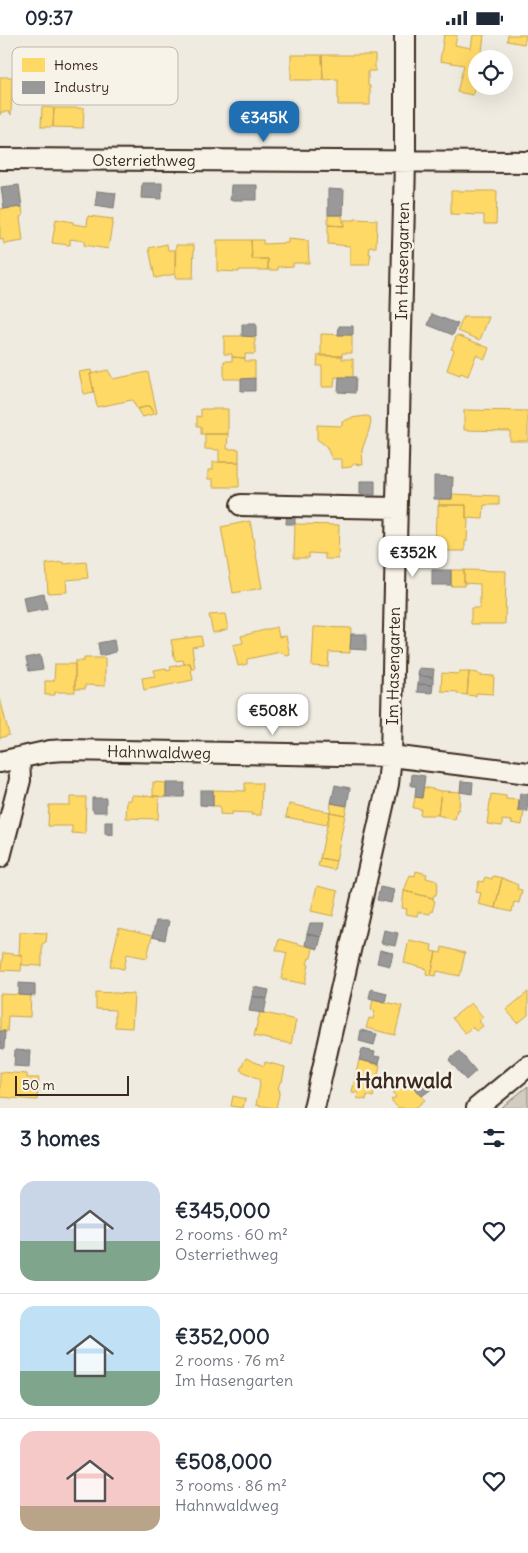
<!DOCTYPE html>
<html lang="en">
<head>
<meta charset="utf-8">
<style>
	:root { --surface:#fff; --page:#f6f6f7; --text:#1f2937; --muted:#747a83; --line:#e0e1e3; --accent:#1f6fb2 }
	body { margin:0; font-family:Delius,sans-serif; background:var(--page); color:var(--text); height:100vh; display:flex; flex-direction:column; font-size:19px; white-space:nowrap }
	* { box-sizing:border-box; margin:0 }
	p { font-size:16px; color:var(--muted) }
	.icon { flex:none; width:28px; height:28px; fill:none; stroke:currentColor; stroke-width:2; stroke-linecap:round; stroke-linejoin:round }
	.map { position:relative; height:1073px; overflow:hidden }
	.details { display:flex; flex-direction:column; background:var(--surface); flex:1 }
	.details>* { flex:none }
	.buttons { position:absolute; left:468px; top:15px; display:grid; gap:10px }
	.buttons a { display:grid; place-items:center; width:45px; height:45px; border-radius:50%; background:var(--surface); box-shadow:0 5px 20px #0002; font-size:25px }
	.scale { position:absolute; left:15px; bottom:12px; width:114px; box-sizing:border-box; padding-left:5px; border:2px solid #3b2a1e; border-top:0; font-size:14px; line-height:18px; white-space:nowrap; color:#3b2a1e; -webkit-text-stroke:4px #f7f3e8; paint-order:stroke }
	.price { position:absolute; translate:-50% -42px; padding:0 11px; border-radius:10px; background:#fff; color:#222; font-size:16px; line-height:32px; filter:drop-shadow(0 1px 2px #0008) }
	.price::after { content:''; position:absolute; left:50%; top:30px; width:15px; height:11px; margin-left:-8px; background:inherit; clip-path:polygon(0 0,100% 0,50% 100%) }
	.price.on { background:var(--accent); color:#fff }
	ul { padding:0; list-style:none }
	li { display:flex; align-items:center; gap:15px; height:125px; padding:0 20px }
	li+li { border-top:1px solid var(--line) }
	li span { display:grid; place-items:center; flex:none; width:140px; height:100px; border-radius:15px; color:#555 }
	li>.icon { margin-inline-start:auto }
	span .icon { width:60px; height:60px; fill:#fffc; stroke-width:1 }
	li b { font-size:21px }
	h2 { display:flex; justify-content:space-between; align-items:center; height:60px; padding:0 20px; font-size:21px }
	.status { display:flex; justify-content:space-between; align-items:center; height:35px; padding:0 25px; background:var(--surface); direction:ltr }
	.status svg { height:14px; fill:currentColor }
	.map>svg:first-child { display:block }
	.green { fill:#d1cbc0; stroke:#867a6f }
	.homes { fill:#ffd966; stroke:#c4a450 }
	.industry { fill:#999; stroke:#7d7874 }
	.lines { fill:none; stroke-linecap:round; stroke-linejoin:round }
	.minor-casing { stroke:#3b2a1e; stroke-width:24 }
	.minor { stroke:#f7f3e8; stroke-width:20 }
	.labels { text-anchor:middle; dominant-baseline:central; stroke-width:5; stroke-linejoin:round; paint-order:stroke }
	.street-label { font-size:16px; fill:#3b2a1e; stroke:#f7f3e8 }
	.district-label { font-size:21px; font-weight:bold; fill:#3b2a1e; stroke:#f7f3e8 }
	.key { fill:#f7f3e8; stroke:#bfb7ab; stroke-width:1 }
	.key-label { font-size:14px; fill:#3b2a1e }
</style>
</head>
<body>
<div class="status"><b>09:37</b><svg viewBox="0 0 49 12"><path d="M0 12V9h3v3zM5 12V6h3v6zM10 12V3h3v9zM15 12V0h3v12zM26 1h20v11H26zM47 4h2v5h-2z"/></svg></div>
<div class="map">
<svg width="528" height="1073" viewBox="0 0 528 1073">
	<rect width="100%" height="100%" fill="#efebe0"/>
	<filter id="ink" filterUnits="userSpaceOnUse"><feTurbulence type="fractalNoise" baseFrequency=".02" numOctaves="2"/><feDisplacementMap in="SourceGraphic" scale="10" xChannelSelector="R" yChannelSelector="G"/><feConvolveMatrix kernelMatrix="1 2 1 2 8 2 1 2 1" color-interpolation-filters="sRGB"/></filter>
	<g filter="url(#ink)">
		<path class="green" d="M528,1051V1073H501Z"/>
		<path class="homes" d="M444,0H457L455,10L471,13L473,0H484L481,24H476V41L473,60L457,57L464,30L440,26Z
			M508,0H528V1H526L524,9L507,6Z
			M291,20H322L323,45H291Z
			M322,20H375V36H368V51H370V70H338V44L323,45Z
			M0,42H12L11,80L10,77H1L0,80Z
			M42,72L54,73L53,92H41Z
			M54,73H84L83,93L53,92Z
			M451,156H497L496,189H484V180L451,179Z
			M22,172L23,181L20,182L23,206L4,209L3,204L0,205V174Z
			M328,180H342L344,191L328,190Z
			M88,181L113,184L108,214L84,210V206L70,204V210L52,208L56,184L73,187V189L87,191Z
			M355,184L377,185L376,212H370L369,219H371L369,230H350V211L328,209V190L344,191V185H355Z
			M288,204L308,206L309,228H293V231L278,232V235H268V224H252L251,205H263V209L288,208Z
			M217,205H251L252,224H268V235H239V237L217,236Z
			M167,209L168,215H175V239L155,243L149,213Z
			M176,210H194L193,243H175Z
			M463,282H489L480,305L458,296Z
			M321,299L352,300V318H342V321H321Z
			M457,300L489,313L485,324L476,320L468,341L461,338L460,340L447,335L454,315L451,314Z
			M224,301H255V319H245V323L232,322V319H224Z
			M318,320L342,321V324H353V343L335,342L334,352H322V331H317Z
			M232,322L245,323V326H255V344H224V326H232Z
			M91,335L92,339H90L94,357L84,359L79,337Z
			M108,335L113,344L148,337L157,378L154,379L149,371L137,374L132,365L97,372L90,339Z
			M149,371L154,379L142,382L137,374Z
			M201,374H228V399H201V391H197V381L201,382Z
			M464,375L528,376V406H510V396L464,395Z
			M366,381L370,382L371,386L369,395L362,415L363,430L354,429L351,432L342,433V424H332L326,411L317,404V390L342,391V387L351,383Z
			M205,399H228L227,414H239V427H219V415L205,414Z
			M213,427H239V452H213V444H208V435H213Z
			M452,459L499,461V470H484L483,484L466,483V470H439V464H452Z
			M438,470H466V483L468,484L467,506H465V516H437L438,503H435L436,482H438Z
			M250,486L262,553L233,558L221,492Z
			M295,489L339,490L338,524H325V519L309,518V523H294Z
			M64,527V529L86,527L88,543L66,545L67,557L48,558L46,529Z
			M451,535H464V551H451Z
			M464,535L506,536L505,589H471V573H480V549L464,548Z
			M225,579L228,594L213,598L209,580Z
			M277,592L279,602L286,601L290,620L287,621L281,617L247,624V629L238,631L233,610L243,608L241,601Z
			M314,592L351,593L350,618L329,617L328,632L312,631Z
			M201,601L203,610L192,612L195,634H192L190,628L184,629L183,625L175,626L171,605Z
			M84,623H105V651L85,650V654H75V626H84Z
			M190,628L193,645L144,655L142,643L155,641L154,635L166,633L167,636L171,635L170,632Z
			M55,629H75V657H55V660H45V646H54Z
			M460,637H469L467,660L458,659V657L441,656L442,638L459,639Z
			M469,637L478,638V640L494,641L493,659L476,658V661L467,660Z
			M0,663L9,700L0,703Z
			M153,747L166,748V762L153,761Z
			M245,748H262L261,780H251L252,778L232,777V780L220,779V771H213V755L245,756Z
			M423,752L441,756L438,780H420L421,774L413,773L415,762L422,763Z
			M441,756L460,757L459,775L457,774L455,785L438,780Z
			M491,759L506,761V764L519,765L518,776H524L522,790L511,788L512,786L502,785V791L487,789Z
			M132,760L159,761L158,784L126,783L127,765H131Z
			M70,762H86L85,799L72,798V791H48L49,770H70Z
			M331,768L347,771L345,780L330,777Z
			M289,769L330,777L327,790L286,782Z
			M330,777L345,780L336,826L320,823Z
			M320,823L336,826L334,835L318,831Z
			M416,836L427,839L426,843L437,846V849H438L436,860H434L433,863L404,856L410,840L415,841Z
			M493,841L502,843L495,873L478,869L481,858L476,857L479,846L483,847L485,842L492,844Z
			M502,843L518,850L517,854L522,855L519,868L514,867L512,877L495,873Z
			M317,851L338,856L333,881L311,876Z
			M404,856L433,863V865L435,866L432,877L430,876V879L418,877L417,881L406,879L407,874L402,873Z
			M119,893L152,901L147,923L127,919L124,934L110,931Z
			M20,897L47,898L46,907L42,909V931L22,930V920H19Z
			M279,904L313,913L311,923H309L307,929L309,930L305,949L281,944L287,918L276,915Z
			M409,905L432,910L431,916L436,917L431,940L426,939L427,934L404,928Z
			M442,912L465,918L460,941L437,936L436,941L431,940L436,917L441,918Z
			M3,918L22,920L21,936L1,935Z
			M96,957L134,959L132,993L115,992V975L96,974Z
			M528,957V980L518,988L506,975Z
			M0,959L31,960L30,982L8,981L7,997L0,996Z
			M373,964L402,971L395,1000L366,993L369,983L373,984L375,976L371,975Z
			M471,968L483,982L479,986L483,991L476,996L472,992L465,998L452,983Z
			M260,977L296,985L291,1009L254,1001Z
			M246,1023L264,1031L265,1027L285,1032L282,1047H280L278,1054L280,1055L276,1073L256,1070L260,1050L259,1044L240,1035Z
			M359,1025L380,1030L373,1062L367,1060L366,1065L357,1063L358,1058L352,1057Z
			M0,1037L27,1039V1043H39L37,1065L0,1062Z
			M409,1045L425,1065L415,1073H398L391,1065L396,1062L393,1058Z
			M233,1061L245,1064L243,1073L231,1071Z"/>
		<path class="industry" d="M142,148H162V164L141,163Z
			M19,150L22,172L4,174L1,152Z
			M231,150H257V165H230Z
			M328,154L344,155L343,180H328Z
			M97,156L116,158L114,173L95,170Z
			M432,279L458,289L453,300L428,290Z
			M242,289H256V302L242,301Z
			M339,291H353V300H338Z
			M339,342H356L355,358L338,357Z
			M255,343V356H241V344Z
			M434,441L453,442L452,464H434Z
			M360,446H375V460L360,459Z
			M287,476H295V489H286Z
			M432,535H451V550H432Z
			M44,558L47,574L26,578L23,562Z
			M351,599H366V615L350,614Z
			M114,605L116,617L100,621L98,608Z
			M40,620L43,634L29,636L26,623Z
			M419,633L434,634L433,642L418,641Z
			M419,641L433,642V650L418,649Z
			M418,649L433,650L432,658L417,657Z
			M412,739L425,741L422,763L415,762L416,751H411Z
			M461,746L473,747L472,759L460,757Z
			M166,748H185L184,762H166Z
			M335,750L350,753L347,771L331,768Z
			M200,755H213V771L200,770Z
			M520,758L528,759V777L518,776Z
			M92,763H106V777H94L92,774Z
			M105,787H113V800L105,799Z
			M380,852L394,855L391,868L377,865Z
			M156,886H169L165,905L152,902Z
			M310,888H324L321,902L307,899Z
			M384,895L398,898L395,911L381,908Z
			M307,899L321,902L318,914L305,910Z
			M380,915L393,918L390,931L377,928Z
			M19,948L35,949V961L19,960Z
			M254,952L269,955L267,964L252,961Z
			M371,954L387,958L385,967L369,963Z
			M252,961L267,964L264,978L249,976Z
			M361,995L377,999L374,1010L359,1006Z
			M0,996H5L4,1014L0,1013Z
			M362,1014L375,1017L374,1021L380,1022L379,1029L359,1025Z
			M15,1015L30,1016L29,1032L14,1031Z
			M459,1016L476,1036L466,1045L449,1025Z
			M421,1039L433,1053L422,1061L414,1052L423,1045L419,1041Z"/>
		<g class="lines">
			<defs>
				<path id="minor" d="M0,124L528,127
					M241,470L397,473
					M0,727L50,716L66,715L391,721L528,738
					M0,822L20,745L19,723
					M314,1073L388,749L391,721L405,126V0
					M477,1073L528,1031"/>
			</defs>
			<use href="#minor" class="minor-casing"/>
			<use href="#minor" class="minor"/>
		</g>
	</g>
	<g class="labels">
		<g class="street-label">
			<text x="144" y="125">Osterriethweg</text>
			<text transform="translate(402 226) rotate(-89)">Im Hasengarten</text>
			<text transform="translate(393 631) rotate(-89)">Im Hasengarten</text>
			<text transform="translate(159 717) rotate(1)">Hahnwaldweg</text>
		</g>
		<g class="district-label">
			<text x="404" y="1045">Hahnwald</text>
		</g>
	</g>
	<rect x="12" y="12" width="166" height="58" rx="8" class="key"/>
	<rect x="22" y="23" width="23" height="14" fill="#ffd966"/>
	<rect x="22" y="46" width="23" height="13" fill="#999"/>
	<g class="key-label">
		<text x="54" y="35">Homes</text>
		<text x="54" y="57">Industry</text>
	</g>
</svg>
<div class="buttons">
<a><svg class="icon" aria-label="locate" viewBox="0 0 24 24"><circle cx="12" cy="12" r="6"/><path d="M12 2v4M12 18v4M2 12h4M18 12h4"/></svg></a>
</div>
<div class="scale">50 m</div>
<b class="price on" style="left:264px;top:108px">€345K</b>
<b class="price" style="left:413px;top:543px">€352K</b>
<b class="price" style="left:273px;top:701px">€508K</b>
</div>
<section class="details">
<h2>3 homes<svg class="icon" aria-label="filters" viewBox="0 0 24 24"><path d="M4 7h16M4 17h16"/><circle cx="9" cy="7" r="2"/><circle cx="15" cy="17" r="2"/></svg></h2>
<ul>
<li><span style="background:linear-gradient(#c9d6e8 60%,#7fa58c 0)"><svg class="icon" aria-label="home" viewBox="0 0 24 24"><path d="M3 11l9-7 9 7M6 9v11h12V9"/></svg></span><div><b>€345,000</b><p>2 rooms · 60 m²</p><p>Osterriethweg</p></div><svg class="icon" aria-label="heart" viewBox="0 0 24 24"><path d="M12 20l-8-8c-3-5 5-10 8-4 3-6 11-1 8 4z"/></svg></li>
<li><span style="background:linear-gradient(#bfe0f5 65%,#7fa58c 0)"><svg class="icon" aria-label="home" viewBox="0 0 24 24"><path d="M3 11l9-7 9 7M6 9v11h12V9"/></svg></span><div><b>€352,000</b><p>2 rooms · 76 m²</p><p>Im Hasengarten</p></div><svg class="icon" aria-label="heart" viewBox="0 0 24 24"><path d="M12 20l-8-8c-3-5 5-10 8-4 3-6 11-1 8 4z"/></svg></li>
<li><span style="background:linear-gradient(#f6c9c9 75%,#b9a48a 0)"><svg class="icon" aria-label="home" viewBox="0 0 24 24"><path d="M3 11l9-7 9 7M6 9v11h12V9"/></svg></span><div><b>€508,000</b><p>3 rooms · 86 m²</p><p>Hahnwaldweg</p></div><svg class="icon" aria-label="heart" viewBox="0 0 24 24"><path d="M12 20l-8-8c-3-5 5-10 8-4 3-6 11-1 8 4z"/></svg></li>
</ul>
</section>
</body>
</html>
